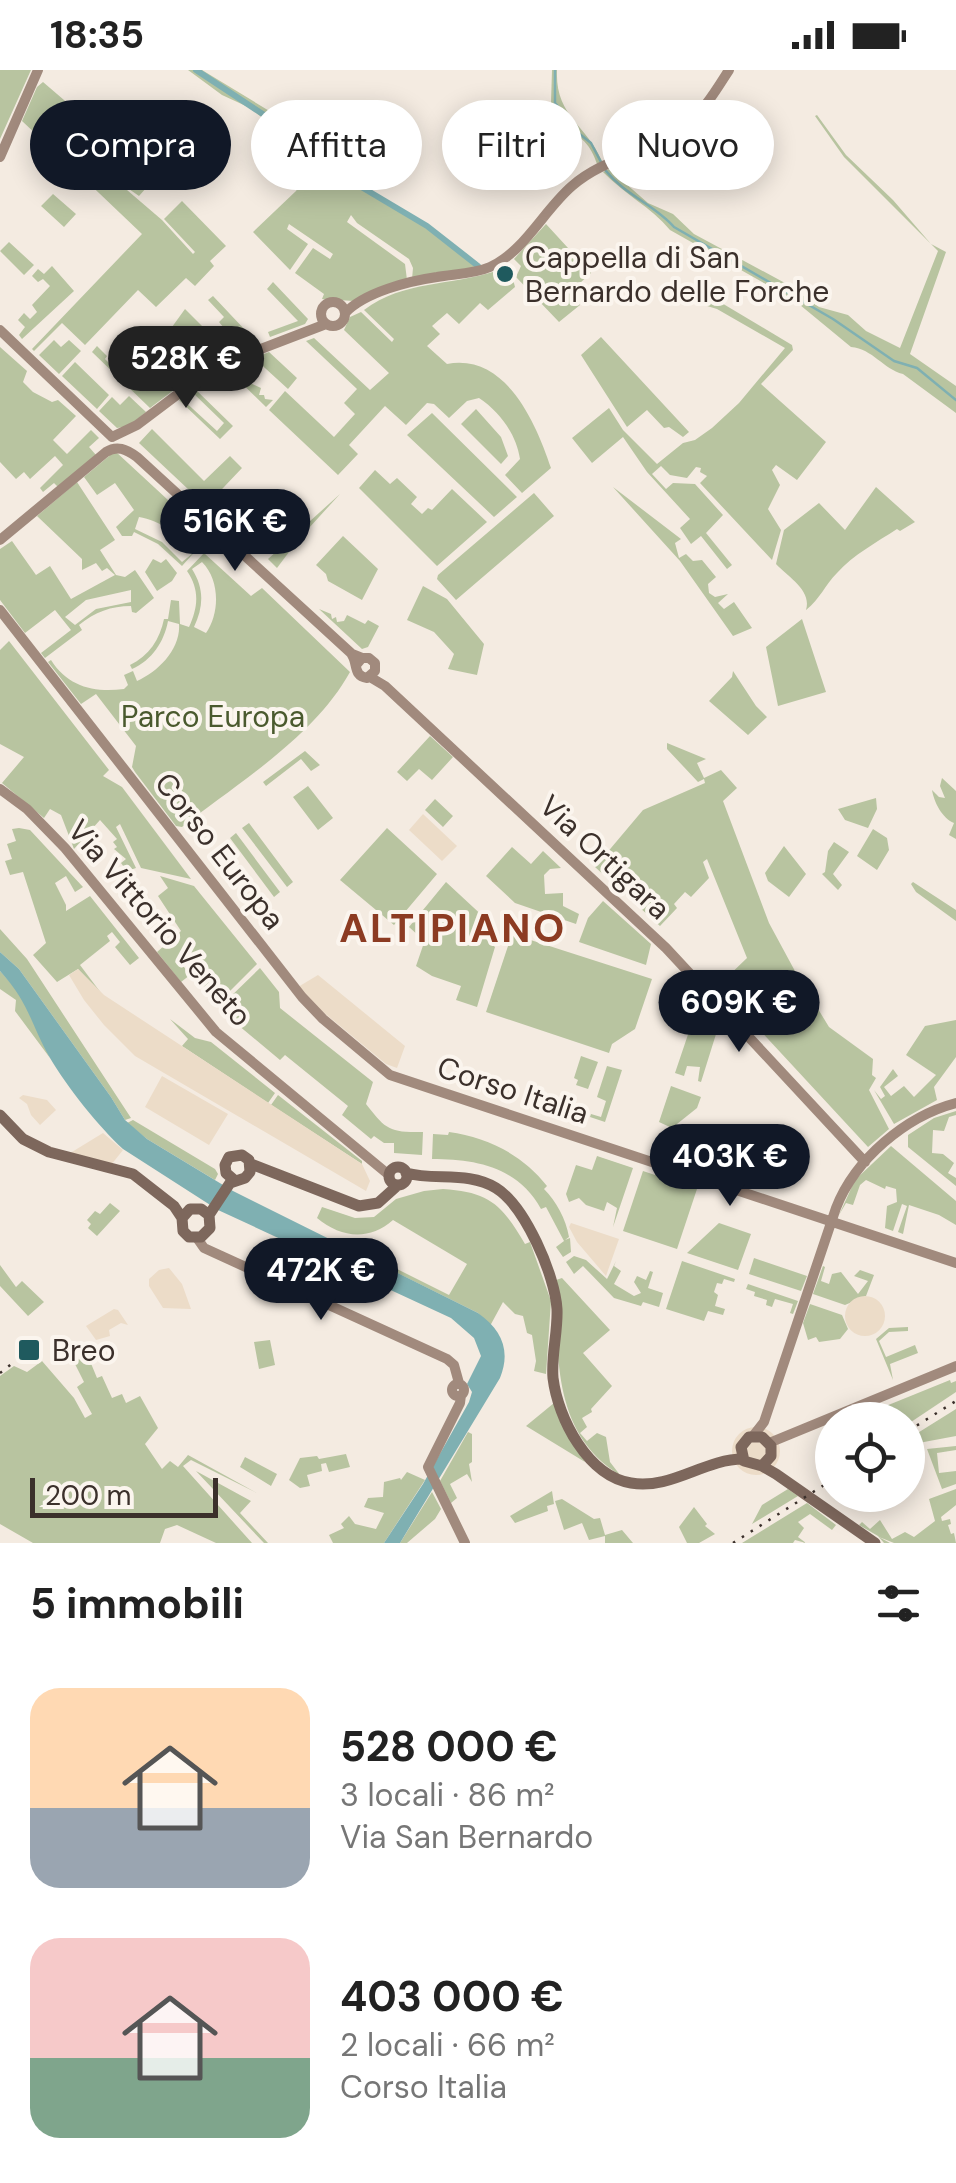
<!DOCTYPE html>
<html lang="it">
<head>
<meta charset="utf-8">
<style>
	:root { --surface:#fff; --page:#f6f6f6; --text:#222; --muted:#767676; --accent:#111827 }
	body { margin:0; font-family:"DM Sans",sans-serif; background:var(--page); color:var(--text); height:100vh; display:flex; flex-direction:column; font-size:38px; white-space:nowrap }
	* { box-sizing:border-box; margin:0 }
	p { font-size:32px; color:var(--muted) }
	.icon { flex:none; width:55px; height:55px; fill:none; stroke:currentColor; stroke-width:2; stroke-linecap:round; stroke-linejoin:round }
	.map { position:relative; height:1473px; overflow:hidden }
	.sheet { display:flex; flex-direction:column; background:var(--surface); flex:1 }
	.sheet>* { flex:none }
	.top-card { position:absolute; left:30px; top:30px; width:898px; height:90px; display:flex; gap:20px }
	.buttons { position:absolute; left:815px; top:1332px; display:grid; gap:20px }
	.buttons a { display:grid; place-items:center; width:110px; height:110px; border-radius:50%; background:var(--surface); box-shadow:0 5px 25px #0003; font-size:50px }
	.scale { position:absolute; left:30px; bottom:25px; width:188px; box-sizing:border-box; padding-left:10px; border:5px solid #3b302b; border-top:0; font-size:28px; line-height:35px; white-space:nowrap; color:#3b302b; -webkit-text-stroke:8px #fbf5ee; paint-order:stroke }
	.price { position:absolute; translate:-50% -85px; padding:0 22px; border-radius:35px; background:var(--accent); color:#fff; font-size:32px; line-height:65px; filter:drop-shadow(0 2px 5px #0008) }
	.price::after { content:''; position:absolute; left:50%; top:60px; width:30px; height:22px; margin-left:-15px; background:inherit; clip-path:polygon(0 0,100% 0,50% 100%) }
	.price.active { background:#222; color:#fff }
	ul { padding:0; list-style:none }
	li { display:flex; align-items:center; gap:30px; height:250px; padding:0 30px }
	li span { display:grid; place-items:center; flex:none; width:280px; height:200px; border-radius:30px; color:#555 }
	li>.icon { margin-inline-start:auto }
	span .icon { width:120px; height:120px; fill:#fffc; stroke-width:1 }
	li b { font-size:42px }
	h2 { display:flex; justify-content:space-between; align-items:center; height:120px; padding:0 30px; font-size:42px }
	.chip { padding:0 35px; border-radius:45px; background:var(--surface); box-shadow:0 5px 25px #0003; font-size:35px; line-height:90px }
	.chip.active { background:var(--accent); color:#fff }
	.status { display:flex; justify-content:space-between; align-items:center; height:70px; padding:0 50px; background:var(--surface); direction:ltr }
	.status svg { height:28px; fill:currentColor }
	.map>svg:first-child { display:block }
	.green { fill:#b8c4a0; fill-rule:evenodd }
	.plaza { fill:#ecdcc8 }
	.water { fill:#7fb0b2 }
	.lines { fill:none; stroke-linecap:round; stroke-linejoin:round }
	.stream { stroke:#7fb0b2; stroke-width:2.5 }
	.canal { stroke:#7fb0b2; stroke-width:6 }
	.secondary { stroke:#a18a7d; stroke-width:10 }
	.primary { stroke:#7d675c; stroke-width:11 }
	.rail { stroke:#3b302b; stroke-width:2.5; stroke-dasharray:2.5 8; stroke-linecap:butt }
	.poi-dot { fill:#1f5a5e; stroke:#fbf5ee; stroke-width:4 }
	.labels { text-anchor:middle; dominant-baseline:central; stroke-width:8; stroke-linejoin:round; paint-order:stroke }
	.poi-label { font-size:30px; fill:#3b302b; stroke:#fbf5ee; text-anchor:start }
	.park-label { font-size:30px; fill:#4a5a2e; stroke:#fbf5ee }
	.street-label { font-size:30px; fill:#3b302b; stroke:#fbf5ee }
	.district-label { font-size:40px; font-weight:bold; letter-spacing:2.5px; fill:#8c3b22; stroke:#fbf5ee }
</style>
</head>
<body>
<div class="status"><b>18:35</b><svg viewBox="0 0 49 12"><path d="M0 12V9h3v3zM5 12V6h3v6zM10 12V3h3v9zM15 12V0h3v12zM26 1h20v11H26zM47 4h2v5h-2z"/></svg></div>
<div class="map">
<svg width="956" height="1473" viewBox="0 0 956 1473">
	<rect width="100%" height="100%" fill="#f4ebe1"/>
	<path class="green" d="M0,0H31L0,69Z
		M188,0H202L271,42L354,111L429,155L482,196L412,209L413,198L409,189L357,153L351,145L347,152L405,194L407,210L354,231L322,229L324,224L295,203L313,178L330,189L333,184L289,154L287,159L308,174L290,200L253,162L296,121L317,88L248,37L222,25Z
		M552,0H557C555,46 586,54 602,91L597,94C591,75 581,66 564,57L563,44L551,33Z
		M43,12L155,108L139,126L113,108L162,150L193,184L195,182L164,149L182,131L226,176L210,191L214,196L195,216L186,208L156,237L138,220L85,275L62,253L34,281L32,279L142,164L78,103L85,88L75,79L82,75L78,71L54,81L22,51L37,17ZM81,48L93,60L85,69L78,62L53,69L50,57Z
		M817,45L846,85L893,130L931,174L946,182L910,284L956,316V343L903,304C883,299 873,279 851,277L794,230L670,160C651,137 624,124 603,102L609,99L648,133L673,144L694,164L785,213L819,237L848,245L866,261L900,278L938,181L844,87L815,46Z
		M53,124L76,144L64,157L41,136Z
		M546,154L591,203L569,223L580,235L559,252L516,207L521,196L514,189Z
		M9,172L34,195L24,205L0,181Z
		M509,194L515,217L488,240L480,233L459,254L447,243L432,256L440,264L427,276L447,294C506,283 536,353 551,398L522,423L505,405L520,389C516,364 500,342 479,328L467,331L449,348L434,334L427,333L406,355L385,336L349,375L358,384L338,405L269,340L285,321L334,367L355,344L344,333L357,319L306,271L314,268L370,320L389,303L344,260L350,247L361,242L392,272L394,269L364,240C404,210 451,216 496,201L506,210L510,205L504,198Z
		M52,196L74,221L22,269L19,265L25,257L18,250L24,243L30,249L37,242L32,235L50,216L43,209L38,212L32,206L38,199L44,204Z
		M273,212L308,249L305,254L270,267L268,262L298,251L267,219Z
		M682,222L720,232L792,275L793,280L761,314L826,372L797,410L776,395L772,400L780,415L768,439L781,460L772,490L700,413L707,406L700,402L701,398L696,397L687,408L670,405L661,396L652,404L666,419L673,413L695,414L723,445L706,463L732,495L727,499L701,466L691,474L680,458L690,449L647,402L623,367L592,393L572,368L609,338L623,360L657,394L683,373L695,370L712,358L739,333L785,278L717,239L684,229Z
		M213,226L246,261L248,271L253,270L254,274L227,284L223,280L233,269L219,252L224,247L208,230Z
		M185,239L207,261L197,271L191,265L185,270L172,257Z
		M601,267L689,362L683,367L669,357L664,358L647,340L627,357L581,285Z
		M54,270L61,277L69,270L81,281L59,304L39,285Z
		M130,271L179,316L150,338L92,282L97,276L107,286L105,289L125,309L140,294L124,277Z
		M0,277L27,301L23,312L33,322L52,332L58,330L76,346L53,370L67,384L91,360L99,368L89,377L96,385L58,417L54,413L43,422L40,418L63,395L55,386L30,409L24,402L16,409L0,392Z
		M269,282L297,308L288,319L254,288Z
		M243,291L249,296L244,302V310L261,318L259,325H264L265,329L273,330L266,337L230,302L233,295Z
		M75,292L109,325L97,339L62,306Z
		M194,318L233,356L220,369L179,330L181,328L217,361L224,353L191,321Z
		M129,326L146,342L129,356L117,358L99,341L112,327L120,335Z
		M476,339L501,367L508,386L501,394L461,354Z
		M432,343L517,427L494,447L407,365Z
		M152,359L204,411L230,386L242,398L206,436L139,373Z
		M115,381L208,467L182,496L158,474L134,462L132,466H122L116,457L134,440L115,413L97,425L84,407ZM139,447C159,450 183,466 192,484L182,492L162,472L135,459Z
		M375,400L390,414L397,408L417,427L411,434L422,444L428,438L432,440L452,419L487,452L437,496L359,418Z
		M77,412L115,470L100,480L116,505L125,507L135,500L154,528L136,543L132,542L131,536C111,536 95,542 79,555L82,560L45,588L41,583L71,560L55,540L25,563L0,530V479L12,471L36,505L50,496L71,529L115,505L107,498L102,501L96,493L82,500V489L37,446ZM131,520V532L96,539L75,555L65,547L86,530Z
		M613,417L681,469L675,473L679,488L686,484L693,491L702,490L716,507L708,514L709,523L715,527L728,524L718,533L724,539L734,532L752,558L733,566L680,491Z
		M876,417L915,452L900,461L897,459C877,472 853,485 837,503C825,515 820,529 806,540C812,520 788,507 776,494L784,460L819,433L845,460Z
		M534,423L554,446L456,530L437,509L438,505Z
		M340,424L298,470L277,498L268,489Z
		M343,466L378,499L362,530L328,511L326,504L316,495Z
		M204,483L251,526L262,518L350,602C314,667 239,712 182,757L176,756L135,702L132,697L136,676L96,624L81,634L48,592L51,590C68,617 95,623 124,619L128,615L124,605L133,601L137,611C158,602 181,579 179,554L168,551C164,572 152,590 132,599L130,595C149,586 160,569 164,549H168L171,530L179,531L180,554L189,557C198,537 200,520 187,501ZM202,492C220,510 220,543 206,563L194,557C204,536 204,518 192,499Z
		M153,489L161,493L166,489L177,503L172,511L157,521L145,502Z
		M423,516L447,529L484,574L477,605L448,599L454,584L434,562L407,550Z
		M319,539L331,544L332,549L336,547L337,552L344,551L347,545L365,554L368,550L379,556L368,577L362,579Z
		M802,549L826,622L778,636L766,577Z
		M9,571L109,700L103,706L122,717L191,809L141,798L120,754L116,757L136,798L127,801L121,793L126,789L114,779L117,777L113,772L117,769L100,750L74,779L61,745L50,739L44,748L2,713L24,687L0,674V580Z
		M733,601L756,636L767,647L748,665L709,631L732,607Z
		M430,666L453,687L432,710L419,699L407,711L397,702Z
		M667,673L706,689L697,693L704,708L721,700L737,718L723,731L769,853L796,903L829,957L873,989L872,1005L876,1008L869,1020L889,1059L868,1077L730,928L752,907L748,904L729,921L721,913L747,888L707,789L703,792L709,808L691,827L685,822L674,834L677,838L660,856L595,797L643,740L705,713L704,709L698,712L667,679Z
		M305,681L320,695L311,701L301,689L266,716L263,712Z
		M942,708L956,721V769L949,765L954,753C942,748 934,732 932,720L939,727L945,728L940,716Z
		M308,716L333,748L318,760L293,727Z
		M876,728L877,739L868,758L845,750L838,739Z
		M435,729L453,746L443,757L425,740Z
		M249,753L293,812L287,817L242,758Z
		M19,758L30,760L83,817L75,822L66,806L55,813L66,835V841L90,826L139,888L130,895L115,877L120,872L112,862L107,866L110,871L80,895L101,923L78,899L57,912L33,885L46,873L23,802L10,805L5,791L12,789L7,774L16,771L12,759Z
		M387,758L437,804L394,855L340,810Z
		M873,759L887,768L889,780L877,800L857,786Z
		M236,763L280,822L274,827L230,768Z
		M834,772L849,782L833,804L842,815L838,820L822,804L825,802L828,781Z
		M784,776L806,804L789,827L768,811L765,803Z
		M512,777L531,794L543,781L561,798L550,799L544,805L545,824L563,823V836L579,844L576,854L515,833L486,806Z
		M160,806L194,816L257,894L225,926L216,914L204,917L197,908L200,905L197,901L205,894L199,887L191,892L187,888L181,893L190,905L181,912L157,882L181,861L158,826L168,818Z
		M446,812L487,850L477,861L495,877L477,937L456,930L461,916L432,906L416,896L427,864L420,867L409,857Z
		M913,812L956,840V851L916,822L911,814Z
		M603,831L651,874L646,895L579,872L588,848Z
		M0,859L27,889L131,1048L125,1050L111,1027L19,899L0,882Z
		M512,864L652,909L635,959L612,974L609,983L486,942Z
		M260,898L279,922L280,938L373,1012L366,1034C385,1058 388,1063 423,1062L422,1085L394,1083V1073H384L374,1066L371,1069L342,1045L348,1036L285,985L280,990L232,950L236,946L227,930Z
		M0,901L20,923L50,988L15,941L16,930L0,919Z
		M704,927L722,945L701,1012L698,1011L700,997L687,996L684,1006L675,1003L700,929Z
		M170,949L195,968L211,972L275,1023L268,1033L182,976L188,969Z
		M956,950V987L934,1017L937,1030L894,1054L874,1020L881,1029L885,1026L880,1017L893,999L898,1006L884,1017L891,1026L904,1016L914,1027L936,1005L906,985L925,956Z
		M581,986L598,992L588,1019L576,1015L578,1010L574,1008Z
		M607,996L622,1000L605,1052L590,1047L591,1044L601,1047L606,1031L597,1027Z
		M671,1016L701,1027L697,1038L672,1058L659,1052Z
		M278,1025L362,1091V1094L271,1035Z
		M956,1041V1045L949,1047L944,1061L933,1060L932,1083L943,1084L954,1093L948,1103L956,1108V1116L908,1077V1065L934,1048Z
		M133,1050L215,1099L218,1104L215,1110L147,1069L127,1053Z
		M449,1062C487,1067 523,1085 547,1116L544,1119C556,1131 566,1149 569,1167L565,1170L570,1168L571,1182L563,1187L556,1177L564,1171L546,1137L541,1139C518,1097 476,1089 432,1089L433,1064L448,1065Z
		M891,1076L956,1131V1155L939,1145L909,1135L903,1164L898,1162L907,1136L902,1134L893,1161L885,1158L887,1136L897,1132L896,1119L886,1116L885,1119L866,1110L860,1115L853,1135L846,1133L839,1145L855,1110Z
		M597,1086L633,1098L613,1157L617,1138L607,1132L604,1141L586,1135L579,1128L569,1132L566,1124L576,1095L592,1100Z
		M643,1101L697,1119L677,1179L623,1161Z
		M443,1119C490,1122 502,1135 525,1174L530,1172L551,1231L546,1304L534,1301L536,1291L532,1265L527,1263L523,1246L515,1244L503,1232L490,1256L478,1243L347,1178L355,1173L372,1171L367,1184L449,1225L467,1194L393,1150C369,1171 341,1168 317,1148L322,1137L355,1148L374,1147L396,1129L424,1121Z
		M110,1133L120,1141L97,1166L88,1158L91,1154L87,1150L95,1141L100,1144Z
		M719,1153L751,1164L738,1200L687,1183Z
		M574,1186L586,1190L607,1209L616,1191L614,1196L621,1201L614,1214L634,1226L641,1223L634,1212L637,1206L646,1210L650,1201L653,1202L648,1218L663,1223L659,1237L643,1232L641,1236L614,1228L583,1196L574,1204L566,1192Z
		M754,1188L807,1206L801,1221L749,1204Z
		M682,1191L735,1209L734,1212L724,1209L722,1214L717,1213L714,1222L718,1225L715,1236L725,1239L723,1245L708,1241L704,1251L666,1239Z
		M0,1195L16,1217L22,1211L44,1232L28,1246L0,1216Z
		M823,1196L825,1197L821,1211L829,1214L832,1204L841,1202L858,1224L868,1211L854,1206L860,1200L874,1205L866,1226L845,1235L813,1224Z
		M562,1208L610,1260L583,1283L612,1316L591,1339L592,1342L582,1348L587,1357L580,1363L587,1371L597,1363L606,1367L610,1392L620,1405C550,1362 558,1281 556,1210Z
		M748,1214L798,1231L793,1244L790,1243L793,1234L775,1229L772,1237L766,1235L767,1230L754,1226L755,1222L746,1219Z
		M810,1234L842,1245L848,1259L840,1269L819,1272L816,1267L808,1270L803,1253Z
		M908,1257V1261L889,1262L879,1271L886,1287L915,1275L918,1283L890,1294L893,1310L876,1269L889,1258Z
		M270,1270L275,1295L259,1299L254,1272Z
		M77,1289L90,1291L97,1308L102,1306L112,1328L122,1324L126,1333L140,1326L158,1358L145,1374L162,1399L170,1391L178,1397L188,1385L257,1423L191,1390L183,1396L252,1473H216L177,1455L165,1459L160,1473H33L0,1454V1306L14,1296L27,1302L42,1291L74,1328L85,1348L92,1344L77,1317L84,1312L74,1292Z
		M950,1310L951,1313L956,1311V1322L908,1354V1350H886L876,1340Z
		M554,1333L585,1392L526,1356Z
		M956,1339V1366L908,1375V1369Z
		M468,1362L472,1364V1392L469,1394L472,1412L467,1404L450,1414L457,1428L451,1433L440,1411Z
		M956,1376V1380L937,1383L939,1403L956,1401V1414L942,1419L927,1379Z
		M346,1384L350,1397L329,1402L326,1393L321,1394L322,1401L307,1405L310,1416L300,1418L289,1410L300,1388L317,1386L319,1389Z
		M245,1387L277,1404L271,1416L240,1397Z
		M196,1401L251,1431L240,1443L268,1473H264Z
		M407,1402L425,1410L384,1473H333L329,1465L344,1458L341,1454L349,1446L355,1454L376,1459L384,1443L364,1437L368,1428L383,1427L384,1412L400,1408L401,1410Z
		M788,1419L798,1426L752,1454L762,1435Z
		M956,1419V1435L941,1447L942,1451L950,1449L951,1454L948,1455L951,1464L954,1463L956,1473H894L879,1467L890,1473H884L878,1466L859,1455L862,1452L870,1459L880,1450L892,1469L905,1462L914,1467L935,1451L929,1429Z
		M552,1421L554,1434L547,1436L548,1441L515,1453L510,1446Z
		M432,1422L441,1439L435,1449L407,1473H400Z
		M562,1429L594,1449L600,1448L605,1465L622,1460L633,1473H605V1466L589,1470L582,1453L564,1460L555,1431Z
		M807,1433L836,1455L832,1460L810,1444L798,1452L804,1458L798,1467L806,1473L795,1470L793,1473H742Z
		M694,1437L707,1454L705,1456L715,1464L699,1473H687L679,1457Z"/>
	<path class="plaza" d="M423,744L457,776L442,791L409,760Z
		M78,899L104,925L362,1094L370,1111L366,1121L135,986L104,955L84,930L69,905Z
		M318,905L405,976L397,998L386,994L305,927L298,917Z
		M162,1006L228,1044L209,1075L145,1037Z
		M23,1025L47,1030L56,1040L40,1055L31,1045L27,1034L19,1028Z
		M103,1063L123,1080L111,1095L67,1085Z
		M571,1153L619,1169L606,1206L577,1172L569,1157Z
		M169,1198L182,1214L191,1239L163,1238L149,1216V1209L159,1200Z
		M845 1246a20 20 0 1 1 40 0a20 20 0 1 1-40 0Z
		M114,1239L118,1240L128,1255L121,1253L109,1260L110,1266L96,1270L86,1256Z
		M732 1381a24 24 0 1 1 48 0a24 24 0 1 1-48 0Z"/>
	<path class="water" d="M0,882L19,899L111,1027L125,1050L147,1069L233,1121L478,1243C502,1260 511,1281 500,1308L400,1473H384L423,1414L469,1332L472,1322L467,1314L481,1286L474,1268L451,1248L218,1140L123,1079C99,1057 67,1017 50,988C30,953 30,934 0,901Z"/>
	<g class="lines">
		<path class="stream" d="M555,0V33L565,45L567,54L591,73L602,94
			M606,101C625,125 655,135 674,157L833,249L894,291L917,298L956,330"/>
		<path class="canal" d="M196,0L296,66L353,112L427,156L478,196"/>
		<path class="secondary" d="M0,87L38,0
			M321 244a12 12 0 1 1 24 0a12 12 0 1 1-24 0Z
			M345,243C365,222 409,211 437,207C454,204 474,204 490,197C524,182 544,140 572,116C604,88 647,83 681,59C702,44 715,22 729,0
			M0,260L112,367
			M112,367L137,355L214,297L326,254
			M0,470L106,382C117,375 126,379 137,387L352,584L362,588
			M0,540L302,927L323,949L390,1005L956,1193
			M352,585C358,594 353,606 367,608L375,601V593L369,588H362L356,595
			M370,607L385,616L666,878L865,1092
			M0,719L27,739L65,778L216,962L389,1105
			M197,1168L204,1178L447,1289L454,1295L459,1313
			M452 1320a6 6 0 1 1 12 0a6 6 0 1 1-12 0Z
			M461,1325L460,1333L428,1397L465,1473
			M753,1366L764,1352L836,1138C855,1089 906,1046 956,1033
			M769,1373L956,1296"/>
		<path class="primary" d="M0,1045L23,1069L49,1082L133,1104L174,1136L182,1148L183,1161L189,1167H201L210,1158L209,1145L201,1139H190L182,1148
			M251,1094L359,1136L378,1133L398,1115
			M389 1106a9 9 0 1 1 18 0a9 9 0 1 1-18 0Z
			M406,1103C435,1111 468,1101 496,1118C525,1136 555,1205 557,1239C558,1262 551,1285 553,1308C558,1349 588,1406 631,1413C671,1420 704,1389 743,1389
			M209,1145L230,1113L245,1108L250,1102L249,1090L242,1085L229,1087L225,1095L226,1103L234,1110
			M762,1396L771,1386V1376L762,1367H749L741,1377L744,1391L762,1396L776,1404L875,1473"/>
		<path class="rail" d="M0,1303L19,1288
			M908,1361L956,1331
			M733,1473L832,1410"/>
	</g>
	<g class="poi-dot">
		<circle cx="505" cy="204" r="10"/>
		<rect x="17" y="1268" width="24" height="24" rx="5"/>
	</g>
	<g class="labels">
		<g class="poi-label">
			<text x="525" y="187">Cappella di San<tspan x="525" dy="34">Bernardo delle Forche</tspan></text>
			<text x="52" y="1280">Breo</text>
		</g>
		<g class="park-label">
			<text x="213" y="646">Parco Europa</text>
		</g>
		<g class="street-label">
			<text transform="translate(220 781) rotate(52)">Corso Europa</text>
			<text transform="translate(605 787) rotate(43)">Via Ortigara</text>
			<text transform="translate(160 853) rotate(49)">Via Vittorio Veneto</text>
			<text transform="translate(513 1020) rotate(18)">Corso Italia</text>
		</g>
		<g class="district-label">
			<text x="453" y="858">ALTIPIANO</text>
		</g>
	</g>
</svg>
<div class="buttons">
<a><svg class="icon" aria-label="locate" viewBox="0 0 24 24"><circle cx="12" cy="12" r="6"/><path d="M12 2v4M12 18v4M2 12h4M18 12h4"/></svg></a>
</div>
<div class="scale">200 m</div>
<b class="price active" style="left:186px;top:341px">528K €</b>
<b class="price" style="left:235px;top:504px">516K €</b>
<b class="price" style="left:739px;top:985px">609K €</b>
<b class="price" style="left:730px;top:1139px">403K €</b>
<b class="price" style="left:321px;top:1253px">472K €</b>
<div class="top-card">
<a class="chip active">Compra</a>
<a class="chip">Affitta</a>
<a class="chip">Filtri</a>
<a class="chip">Nuovo</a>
</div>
</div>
<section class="sheet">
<h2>5 immobili<svg class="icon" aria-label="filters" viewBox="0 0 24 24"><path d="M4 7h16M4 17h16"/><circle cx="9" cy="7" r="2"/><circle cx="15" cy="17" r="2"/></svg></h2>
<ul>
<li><span style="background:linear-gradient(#ffd9b3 60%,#9aa5b1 0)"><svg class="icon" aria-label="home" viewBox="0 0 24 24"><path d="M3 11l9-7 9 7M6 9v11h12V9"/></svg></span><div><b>528 000 €</b><p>3 locali · 86 m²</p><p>Via San Bernardo</p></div></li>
<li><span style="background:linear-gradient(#f6c9c9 60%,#7fa58c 0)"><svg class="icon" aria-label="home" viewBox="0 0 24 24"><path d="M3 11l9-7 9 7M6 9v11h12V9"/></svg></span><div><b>403 000 €</b><p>2 locali · 66 m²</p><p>Corso Italia</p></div></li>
</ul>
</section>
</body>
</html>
